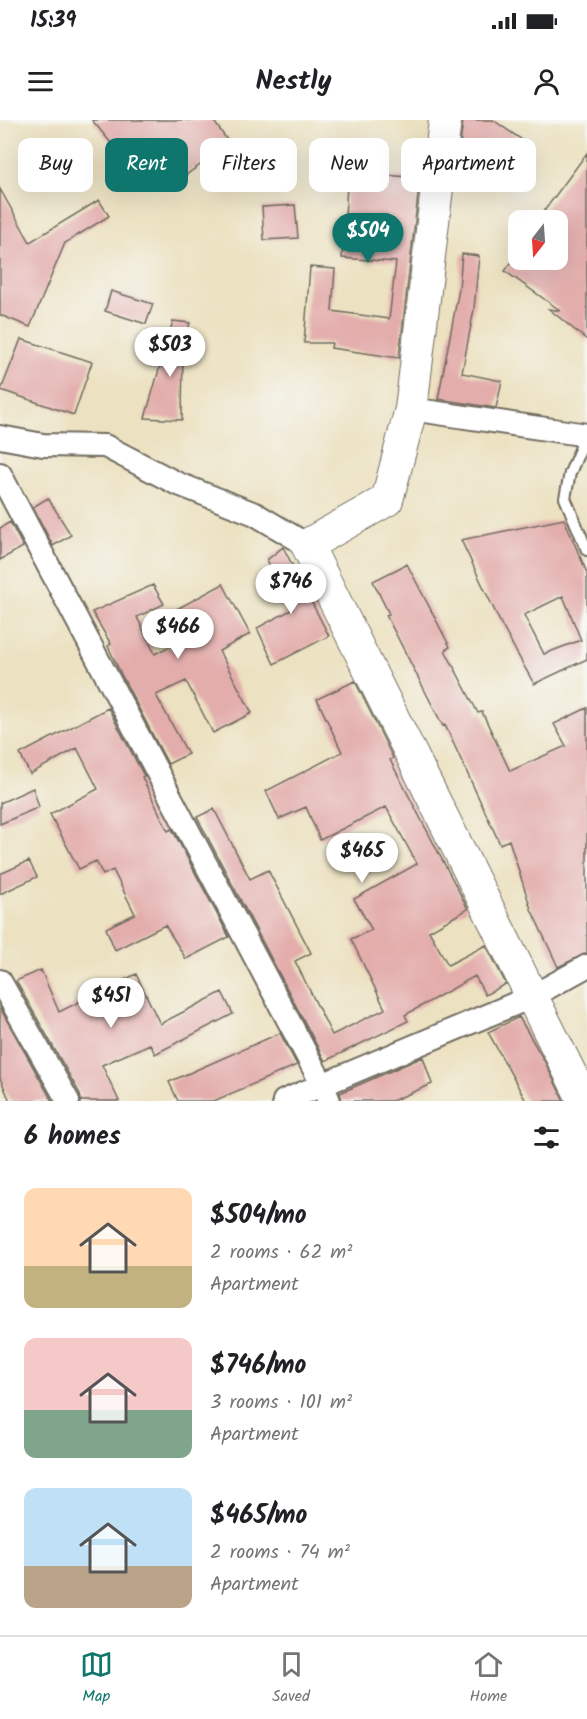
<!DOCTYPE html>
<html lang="en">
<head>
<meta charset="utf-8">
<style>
	:root { --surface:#fff; --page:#f6f6f6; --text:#202124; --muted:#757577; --line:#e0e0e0; --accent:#0f766e }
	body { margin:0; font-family:Kalam,sans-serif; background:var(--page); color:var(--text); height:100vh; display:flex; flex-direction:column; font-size:22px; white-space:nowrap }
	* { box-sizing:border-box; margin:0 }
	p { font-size:20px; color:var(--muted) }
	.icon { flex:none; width:33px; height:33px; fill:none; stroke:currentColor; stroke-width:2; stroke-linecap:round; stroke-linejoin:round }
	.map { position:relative; height:981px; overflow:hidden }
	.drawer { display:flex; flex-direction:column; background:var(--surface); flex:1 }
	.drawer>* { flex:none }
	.hud { position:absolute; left:18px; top:18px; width:552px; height:54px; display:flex; gap:12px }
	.needle { width:39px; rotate:197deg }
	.controls { position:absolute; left:508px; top:90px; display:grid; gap:12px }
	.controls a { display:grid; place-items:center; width:60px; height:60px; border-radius:12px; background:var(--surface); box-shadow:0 6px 24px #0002; font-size:30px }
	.price { position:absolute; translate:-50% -51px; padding:0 14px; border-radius:21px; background:#fff; color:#222; font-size:20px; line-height:39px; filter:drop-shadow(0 2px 3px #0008) }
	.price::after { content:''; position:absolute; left:50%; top:36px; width:18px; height:14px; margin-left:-9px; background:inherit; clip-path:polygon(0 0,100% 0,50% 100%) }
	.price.active { background:var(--accent); color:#fff }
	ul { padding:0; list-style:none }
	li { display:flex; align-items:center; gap:18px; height:150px; padding:0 24px }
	li span { display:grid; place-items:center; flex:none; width:168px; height:120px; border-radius:12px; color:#555 }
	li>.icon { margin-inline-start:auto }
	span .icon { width:72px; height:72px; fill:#fffc; stroke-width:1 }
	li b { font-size:26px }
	h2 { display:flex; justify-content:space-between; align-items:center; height:72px; padding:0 24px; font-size:26px }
	.tag { padding:0 21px; border-radius:12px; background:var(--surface); box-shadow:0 6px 24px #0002; font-size:21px; line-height:54px }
	.tag.active { background:var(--accent); color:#fff }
	.status { display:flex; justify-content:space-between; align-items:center; height:42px; padding:0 30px; background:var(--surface); direction:ltr }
	.status svg { height:16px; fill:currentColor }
	header { display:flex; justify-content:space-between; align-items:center; height:78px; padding:0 24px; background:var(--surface); font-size:27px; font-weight:700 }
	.dock { display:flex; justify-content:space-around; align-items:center; height:84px; border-top:2px solid var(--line); background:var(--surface); font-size:16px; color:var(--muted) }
	.dock a { display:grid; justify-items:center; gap:3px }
	.dock .active { color:var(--accent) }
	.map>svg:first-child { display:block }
	.building { fill:#e3adac; fill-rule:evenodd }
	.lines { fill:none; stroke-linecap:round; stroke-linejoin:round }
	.lane-casing { stroke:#6f6b5f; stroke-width:14 }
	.street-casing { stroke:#6f6b5f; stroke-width:26 }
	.secondary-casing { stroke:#6f6b5f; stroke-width:34 }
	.lane { stroke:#fff; stroke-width:10 }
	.street { stroke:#fff; stroke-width:22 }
	.secondary { stroke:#fff; stroke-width:32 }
</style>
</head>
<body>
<div class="status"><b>15:39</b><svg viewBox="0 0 49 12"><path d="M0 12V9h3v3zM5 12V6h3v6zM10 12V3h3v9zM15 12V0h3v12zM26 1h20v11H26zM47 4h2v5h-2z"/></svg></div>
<header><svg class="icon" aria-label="menu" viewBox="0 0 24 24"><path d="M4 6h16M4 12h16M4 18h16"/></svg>Nestly<svg class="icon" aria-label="person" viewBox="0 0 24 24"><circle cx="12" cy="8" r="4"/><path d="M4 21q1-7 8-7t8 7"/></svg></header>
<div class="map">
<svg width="587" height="981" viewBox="0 0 587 981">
	<rect width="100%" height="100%" fill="#f6f6f2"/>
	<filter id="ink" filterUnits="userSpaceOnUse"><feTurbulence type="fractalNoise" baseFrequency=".0167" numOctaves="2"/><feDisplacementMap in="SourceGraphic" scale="12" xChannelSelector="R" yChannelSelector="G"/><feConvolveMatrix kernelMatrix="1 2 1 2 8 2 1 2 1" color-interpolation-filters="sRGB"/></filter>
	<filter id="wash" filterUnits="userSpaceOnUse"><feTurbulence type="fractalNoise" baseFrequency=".008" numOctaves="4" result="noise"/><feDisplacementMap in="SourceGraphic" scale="24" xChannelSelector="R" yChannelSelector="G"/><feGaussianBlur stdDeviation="1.35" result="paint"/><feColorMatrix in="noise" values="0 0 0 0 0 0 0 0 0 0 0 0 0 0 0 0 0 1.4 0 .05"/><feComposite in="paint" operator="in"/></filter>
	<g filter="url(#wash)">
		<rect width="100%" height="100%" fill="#ece1c0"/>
		<g id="blocks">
			<path class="building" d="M92,0H213L230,24L183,57L176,46L148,68Z
				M463,0H493L522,20L494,59L459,34Z
				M587,33V220L549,189L561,191L505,151L513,140H558V100H542L547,93L544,91Z
				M348,52L420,58L399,238L331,228L332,223H304L310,147L335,149L332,191L389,199L396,142L342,138Z
				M0,69L30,122L99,80L109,96L65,123L30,207L0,195Z
				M295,85L298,118L264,120L262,87Z
				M462,134L479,136L474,189L462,253L502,261L496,288L438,279L459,169Z
				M111,171L153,184L146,204L105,191Z
				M173,201L190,203L183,229L182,300L145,298Z
				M21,219L92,242L74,295L1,270Z
				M48,378L71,415L53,426L33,387Z
				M564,399L587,453V539L534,564L502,506L461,420ZM563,476L581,520L544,534L524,495Z
				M10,402L23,427L0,440V408Z
				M283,427L329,516L274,544L257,508L293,489L267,440Z
				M407,444L450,527L445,530L478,593L482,592L510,651L566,626L554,604L587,588V833L558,847L531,789L509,720L500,724L445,605L443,606L386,495L389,494L373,461Z
				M223,464L250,514L219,531L252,593L213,613L186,561L156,575L188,634L168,644L121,554L108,526L111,524L92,492L153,465L164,484L137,497L155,534L187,518L173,491Z
				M355,561L393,638L390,640L468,789L429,811L448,845L486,825L506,864L485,875L475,856L405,895L408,901L325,941L197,697L214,689L250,759L268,750L311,833L295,841L332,915L385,889L351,819L372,810L354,779L417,744L386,687L320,720L306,687L279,699L266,671L342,632L317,579Z
				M108,588L144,656L142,657L168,711L172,709L229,817L186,839L165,805L115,830L106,808L135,794L113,750L103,755L96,741L79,749L50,694L98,669L77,628L30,654L20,634Z
				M33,668L39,687L0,704V683Z
				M29,741L37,757L0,774V754Z
				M41,850L59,892L136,854L160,904L222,872L233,894L155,934L150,924L102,945L119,981H81L80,974L16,861Z
				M0,888L52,981H10L0,958Z
				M519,897L545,942L564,981H526L488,912Z
				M280,913L297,945L214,981H178L169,962Z
				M423,937L432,964L392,981H342L340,973Z"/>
		</g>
	</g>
	<g filter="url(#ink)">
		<use href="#blocks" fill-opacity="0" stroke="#6f6b5f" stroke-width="1.5"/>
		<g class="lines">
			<defs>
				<path id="lane" d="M586,315L570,353L565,378L587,430"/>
				<path id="street" d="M411,289L587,315
					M0,317L43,325L105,326L176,363L255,394L307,425
					M0,354L322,964L329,981
					M0,861L68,981
					M284,981L531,877L587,846"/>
				<path id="secondary" d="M445,0L411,289L387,380L307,425L584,981"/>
			</defs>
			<use href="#lane" class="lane-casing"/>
			<use href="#street" class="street-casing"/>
			<use href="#secondary" class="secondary-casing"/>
			<use href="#lane" class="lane"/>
			<use href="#street" class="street"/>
			<use href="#secondary" class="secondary"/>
		</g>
	</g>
</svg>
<div class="controls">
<a><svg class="needle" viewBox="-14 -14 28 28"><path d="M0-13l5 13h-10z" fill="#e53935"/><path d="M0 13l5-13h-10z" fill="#757577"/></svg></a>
</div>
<b class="price active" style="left:368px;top:144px">$504</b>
<b class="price" style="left:170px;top:258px">$503</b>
<b class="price" style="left:291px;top:495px">$746</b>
<b class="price" style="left:178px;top:540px">$466</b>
<b class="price" style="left:362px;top:764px">$465</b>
<b class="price" style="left:111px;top:909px">$451</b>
<div class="hud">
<a class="tag">Buy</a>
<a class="tag active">Rent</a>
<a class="tag">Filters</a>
<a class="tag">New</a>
<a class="tag">Apartment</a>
</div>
</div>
<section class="drawer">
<h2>6 homes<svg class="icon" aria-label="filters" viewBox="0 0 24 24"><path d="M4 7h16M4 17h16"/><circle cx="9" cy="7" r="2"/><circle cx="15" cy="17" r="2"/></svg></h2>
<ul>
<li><span style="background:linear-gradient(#ffd9b3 65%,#c2b280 0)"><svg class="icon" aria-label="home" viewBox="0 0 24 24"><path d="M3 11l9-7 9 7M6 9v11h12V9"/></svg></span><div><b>$504/mo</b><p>2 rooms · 62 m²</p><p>Apartment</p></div></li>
<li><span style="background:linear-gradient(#f6c9c9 60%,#7fa58c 0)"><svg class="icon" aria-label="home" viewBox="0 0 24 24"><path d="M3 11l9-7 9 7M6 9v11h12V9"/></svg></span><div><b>$746/mo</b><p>3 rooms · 101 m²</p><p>Apartment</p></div></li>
<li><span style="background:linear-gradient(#bfe0f5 65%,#b9a48a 0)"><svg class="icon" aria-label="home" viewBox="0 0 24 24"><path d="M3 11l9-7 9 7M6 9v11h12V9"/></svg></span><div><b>$465/mo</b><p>2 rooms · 74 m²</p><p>Apartment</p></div></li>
</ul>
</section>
<nav class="dock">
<a class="active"><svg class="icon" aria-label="map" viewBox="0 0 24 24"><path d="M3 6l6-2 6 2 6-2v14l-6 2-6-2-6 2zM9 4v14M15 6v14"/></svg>Map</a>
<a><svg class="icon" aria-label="saved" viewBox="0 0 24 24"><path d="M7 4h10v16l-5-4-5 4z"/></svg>Saved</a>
<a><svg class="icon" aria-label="home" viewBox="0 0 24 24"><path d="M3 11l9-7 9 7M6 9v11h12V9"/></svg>Home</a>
</nav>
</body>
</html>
